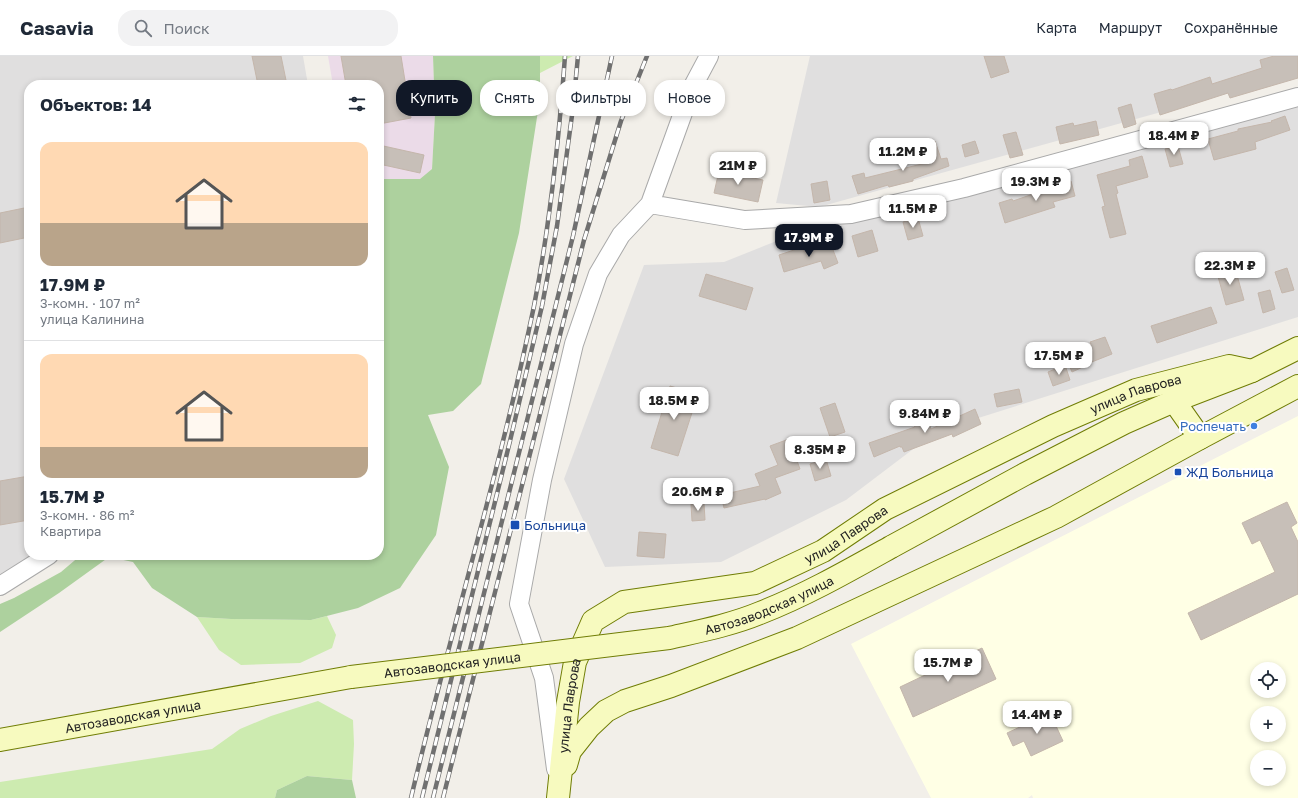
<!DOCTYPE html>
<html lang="ru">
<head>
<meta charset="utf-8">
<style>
	:root { --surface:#fff; --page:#f2f2f3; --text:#1f2937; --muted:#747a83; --line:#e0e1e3; --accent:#111827 }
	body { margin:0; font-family:"Golos Text",sans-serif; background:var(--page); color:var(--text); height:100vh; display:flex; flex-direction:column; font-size:15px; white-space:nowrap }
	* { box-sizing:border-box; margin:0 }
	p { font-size:13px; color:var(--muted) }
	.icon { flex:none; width:22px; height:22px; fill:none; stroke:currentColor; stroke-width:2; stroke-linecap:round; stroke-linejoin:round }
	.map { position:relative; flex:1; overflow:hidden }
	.drawer { position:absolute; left:24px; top:24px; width:360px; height:480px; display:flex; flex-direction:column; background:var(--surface); border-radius:16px; box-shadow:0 2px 6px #0003 }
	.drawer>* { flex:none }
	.top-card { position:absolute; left:396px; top:24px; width:380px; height:36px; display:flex; gap:8px }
	.fabs { position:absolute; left:1250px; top:606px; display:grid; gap:8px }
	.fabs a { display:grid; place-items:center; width:36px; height:36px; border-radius:50%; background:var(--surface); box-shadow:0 2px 6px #0003; font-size:20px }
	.price { position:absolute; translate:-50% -34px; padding:0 9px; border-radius:8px; background:#fff; color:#222; font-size:13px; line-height:26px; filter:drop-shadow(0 1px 2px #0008) }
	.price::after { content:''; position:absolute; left:50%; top:24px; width:12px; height:9px; margin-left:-6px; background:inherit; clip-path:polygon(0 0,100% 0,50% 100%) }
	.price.selected { background:var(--accent); color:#fff }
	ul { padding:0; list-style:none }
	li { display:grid; align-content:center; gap:8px; height:212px; padding:0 16px }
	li+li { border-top:1px solid var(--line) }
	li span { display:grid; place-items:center; height:124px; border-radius:12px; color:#555 }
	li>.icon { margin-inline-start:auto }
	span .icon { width:72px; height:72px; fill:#fffc; stroke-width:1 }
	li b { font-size:17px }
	h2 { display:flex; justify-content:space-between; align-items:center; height:48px; padding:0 16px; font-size:17px }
	.chip { padding:0 14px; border-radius:16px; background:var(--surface); box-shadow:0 2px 6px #0003; font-size:14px; line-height:36px }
	.chip.selected { background:var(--accent); color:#fff }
	header { display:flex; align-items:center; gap:24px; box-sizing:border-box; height:56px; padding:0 20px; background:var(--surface); border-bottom:1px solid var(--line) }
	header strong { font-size:19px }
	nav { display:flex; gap:22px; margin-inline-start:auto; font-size:14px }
	.search { width:280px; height:36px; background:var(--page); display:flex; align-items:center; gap:10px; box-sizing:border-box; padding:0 14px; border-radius:16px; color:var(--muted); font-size:15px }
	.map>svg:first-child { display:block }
	.residential { fill:#e0dfdf }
	.industrial { fill:#ebdbe8 }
	.education { fill:#ffffe5; fill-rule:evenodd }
	.grass { fill:#cdebb0 }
	.forest { fill:#add19e }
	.building { fill:#c7bfb8; stroke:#c4b6ab }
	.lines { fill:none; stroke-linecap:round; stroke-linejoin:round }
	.street-casing { stroke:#a9a9a9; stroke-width:20 }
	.secondary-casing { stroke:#707d05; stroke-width:24 }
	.street { stroke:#fff; stroke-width:18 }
	.secondary { stroke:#f7fabf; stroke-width:22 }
	.rail-casing { stroke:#707070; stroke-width:4.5 }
	.rail { stroke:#fff; stroke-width:3; stroke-dasharray:9; stroke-linecap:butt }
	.secondary-bridge-casing { stroke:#707d05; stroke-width:24; stroke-linecap:butt }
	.secondary-bridge { stroke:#f7fabf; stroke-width:22 }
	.shop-dot { fill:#3f7fe0; stroke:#fff; stroke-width:1.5 }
	.transit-dot { fill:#1a4fb4; stroke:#fff; stroke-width:1.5 }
	.labels { text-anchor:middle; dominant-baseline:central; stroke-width:4; stroke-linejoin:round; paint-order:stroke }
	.street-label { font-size:13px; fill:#222; stroke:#fff }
	.shop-label { font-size:13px; fill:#366cbe; stroke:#fff; text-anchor:end }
	.transit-label { font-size:13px; fill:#164399; stroke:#fff; text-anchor:start }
</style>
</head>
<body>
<header>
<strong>Casavia</strong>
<div class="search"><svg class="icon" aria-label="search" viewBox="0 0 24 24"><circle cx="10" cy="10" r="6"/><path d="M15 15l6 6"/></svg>Поиск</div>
<nav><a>Карта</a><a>Маршрут</a><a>Сохранённые</a></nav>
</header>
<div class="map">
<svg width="1298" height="742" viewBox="0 0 1298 742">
	<rect width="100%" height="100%" fill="#f2efe9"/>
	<path class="residential" d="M0,0H303L308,29H29V499H35L0,525Z
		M810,0H1298V18L819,151L776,147Z
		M1298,40V261L937,375L846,444L721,506L605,511L564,423L644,209L724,206L779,184Z"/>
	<path class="industrial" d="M328,0H433L435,58L432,113L421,123H380L379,125V29H333Z"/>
	<path class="education" d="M1298,360V742H1033L1032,739L1028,742H931L851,588ZM1257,613H1279V635H1257ZM1257,657H1279V679H1257ZM1257,701H1279V723H1257Z"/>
	<path class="grass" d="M540,0H573L540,17Z
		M327,560L336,579L332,592L300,607L241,609L219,594L197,561L231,563L311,564Z
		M318,645L353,664L354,688L352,724L307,720L277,734L275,742H0V726L212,693L240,673L271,660Z"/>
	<path class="forest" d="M433,0H540V42L519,177L481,328L453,355L428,359L449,411L436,479L400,532L358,552L311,564L231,563L197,561L152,532L133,506L109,501L59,537L0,576V548L14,542L61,516L81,499H379V123H420L432,113L435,58Z
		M307,720L352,724L356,742H275L277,734Z"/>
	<path class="building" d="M252,0H281L287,29H258Z
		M341,0H401L411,62L379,68V29H346Z
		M984,0H1004L1009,16L991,22Z
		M1274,0H1298V22L1230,42L1228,37L1160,59L1154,38L1171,33L1172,34L1210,21L1212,28L1262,12L1260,4Z
		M1131,48L1136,68L1124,72L1118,52Z
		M1285,60L1290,74L1255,86L1256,93L1214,104L1208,83L1238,75V73L1272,66L1271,65Z
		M1096,65L1099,79L1060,88L1056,71L1073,67L1074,70Z
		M1016,76L1023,99L1010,102L1003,79Z
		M935,85L941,103L947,102L949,110L913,123V125L889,131L888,129L858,138L852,120L864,117L865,122L926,107L921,90Z
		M975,85L979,97L965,101L962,89Z
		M379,89L424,99L420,117L379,108Z
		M1178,90L1183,108L1170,111L1165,93Z
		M1142,100L1148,121L1116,130L1118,137L1116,138L1126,178L1110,182L1102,151L1105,150L1097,119L1130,110L1129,104Z
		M719,115L763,124L758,146L714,137Z
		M827,125L830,144L814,147L811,128Z
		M1071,125L1075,140L1053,146L1055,151L1005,167L999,147L1012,143L1013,145Z
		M29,151V181L0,187V157Z
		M918,162L923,180L908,184L903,166Z
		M872,174L878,195L858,201L852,180Z
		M830,186L838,207L824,213L821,205L784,216L779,199L803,191L804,196Z
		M1235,212L1244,244L1226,249L1217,217Z
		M1287,212L1294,234L1282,237L1275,216Z
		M706,218L753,232L746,254L699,240Z
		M1270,234L1275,253L1263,257L1258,237Z
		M1211,251L1217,267L1157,287L1151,270Z
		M1105,281L1112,298L1084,309L1085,310L1072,316L1065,299L1091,288L1090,286Z
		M1065,309L1070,324L1053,330L1048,316Z
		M670,330L698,338L678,400L651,392Z
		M1019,333L1022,346L997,351L994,338Z
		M835,347L845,376L830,381L820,352Z
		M975,353L981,368L953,381L952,378L904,396L902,391H900V390L874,401L869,387L915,371L914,369L928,365L931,373Z
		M789,383L800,413L775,422L781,437L765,444V443L724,452L721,439L760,430L755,418L778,409L770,390Z
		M826,403L831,420L815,425L810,408Z
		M29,420V464L0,469V425Z
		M1287,446L1297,467L1291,471L1298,486V538L1201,584L1188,557L1275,516L1260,484L1252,488L1242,467Z
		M704,447L705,464L692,465L691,448Z
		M639,476L666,478L664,502L637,500Z
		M982,592L996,623L913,661L900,631Z
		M1050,657L1063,685L1031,700L1024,685L1013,690L1007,677Z"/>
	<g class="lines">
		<defs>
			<path id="street" d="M650,148L745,164L851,158L964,132L1298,41
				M0,530L49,499
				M556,713L544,622L519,548L542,424L574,288L598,218L621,179L650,148L692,32L709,0"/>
			<g id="secondary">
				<path d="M1174,345L1200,382"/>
				<path d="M891,491L1025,418L1124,367L1174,345L1252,315L1298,292"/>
				<path id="s1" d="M0,684L351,621"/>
				<path d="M566,709L570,695L589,671L606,655L625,645L671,630L797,582L1056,461L1200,382L1298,330"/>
				<path id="s2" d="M558,742L568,646L575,606L593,565L624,546L755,527L823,495L885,453L1053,370L1136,334L1229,310L1252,315"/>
			</g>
		</defs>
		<use href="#street" class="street-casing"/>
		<use href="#secondary" class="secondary-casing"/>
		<use href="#street" class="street"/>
		<use href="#secondary" class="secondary"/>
		<defs>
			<path id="rail" d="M411,742C450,577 500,415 534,250C550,168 559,83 565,0
				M422,742L510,385L542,250L557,170L573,52L578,0
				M433,742L573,180L612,0
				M443,742L584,184L621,65L647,0"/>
		</defs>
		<use href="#rail" class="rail-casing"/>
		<use href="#rail" class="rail"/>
		<defs>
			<g id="secondary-bridge">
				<path id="s3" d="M351,621L669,582C700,575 731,569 760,557C806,539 848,515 891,491"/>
			</g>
		</defs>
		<use href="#secondary-bridge" class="secondary-bridge-casing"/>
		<use href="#secondary-bridge" class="secondary-bridge"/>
	</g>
	<circle class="shop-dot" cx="1254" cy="370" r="4"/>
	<g class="transit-dot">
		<rect x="1174" y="412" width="8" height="8" rx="2"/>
		<rect x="510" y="464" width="10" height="10" rx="2"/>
	</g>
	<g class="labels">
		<g class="street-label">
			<text stroke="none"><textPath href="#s2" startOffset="777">улица Лаврова</textPath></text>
			<text stroke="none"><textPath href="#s2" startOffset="454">улица Лаврова</textPath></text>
			<text stroke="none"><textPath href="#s3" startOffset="426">Автозаводская улица</textPath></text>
			<text stroke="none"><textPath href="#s3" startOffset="102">Автозаводская улица</textPath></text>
			<text stroke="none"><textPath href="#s2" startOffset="93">улица Лаврова</textPath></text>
			<text stroke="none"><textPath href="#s1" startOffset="135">Автозаводская улица</textPath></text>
		</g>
		<g class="shop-label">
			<text x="1246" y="370">Роспечать</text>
		</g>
		<g class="transit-label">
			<text x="1186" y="416">ЖД Больница</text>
			<text x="524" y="469">Больница</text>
		</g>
	</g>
</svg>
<div class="fabs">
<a><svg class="icon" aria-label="locate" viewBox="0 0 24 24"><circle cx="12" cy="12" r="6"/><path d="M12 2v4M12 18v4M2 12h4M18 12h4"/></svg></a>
<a>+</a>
<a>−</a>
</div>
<b class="price" style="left:1174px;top:100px">18.4M ₽</b>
<b class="price" style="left:903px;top:116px">11.2M ₽</b>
<b class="price" style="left:738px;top:130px">21M ₽</b>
<b class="price" style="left:1036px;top:146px">19.3M ₽</b>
<b class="price" style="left:913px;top:173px">11.5M ₽</b>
<b class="price selected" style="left:809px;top:202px">17.9M ₽</b>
<b class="price" style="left:1230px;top:230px">22.3M ₽</b>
<b class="price" style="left:1059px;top:320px">17.5M ₽</b>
<b class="price" style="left:674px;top:365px">18.5M ₽</b>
<b class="price" style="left:925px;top:378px">9.84M ₽</b>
<b class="price" style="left:820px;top:414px">8.35M ₽</b>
<b class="price" style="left:698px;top:456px">20.6M ₽</b>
<b class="price" style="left:948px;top:627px">15.7M ₽</b>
<b class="price" style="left:1037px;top:679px">14.4M ₽</b>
<div class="top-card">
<a class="chip selected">Купить</a>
<a class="chip">Снять</a>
<a class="chip">Фильтры</a>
<a class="chip">Новое</a>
</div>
<section class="drawer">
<h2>Объектов: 14<svg class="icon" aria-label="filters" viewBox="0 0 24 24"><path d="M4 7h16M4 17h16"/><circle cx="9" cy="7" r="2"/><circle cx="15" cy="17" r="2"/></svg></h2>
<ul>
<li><span style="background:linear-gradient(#ffd9b3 65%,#b9a48a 0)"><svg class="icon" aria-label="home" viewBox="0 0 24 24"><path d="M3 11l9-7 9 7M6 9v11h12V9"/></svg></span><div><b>17.9M ₽</b><p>3-комн. · 107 m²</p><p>улица Калинина</p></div></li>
<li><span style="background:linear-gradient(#ffd9b3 75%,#b9a48a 0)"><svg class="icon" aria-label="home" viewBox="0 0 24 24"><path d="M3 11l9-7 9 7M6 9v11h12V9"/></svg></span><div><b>15.7M ₽</b><p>3-комн. · 86 m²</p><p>Квартира</p></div></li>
</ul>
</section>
</div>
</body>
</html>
